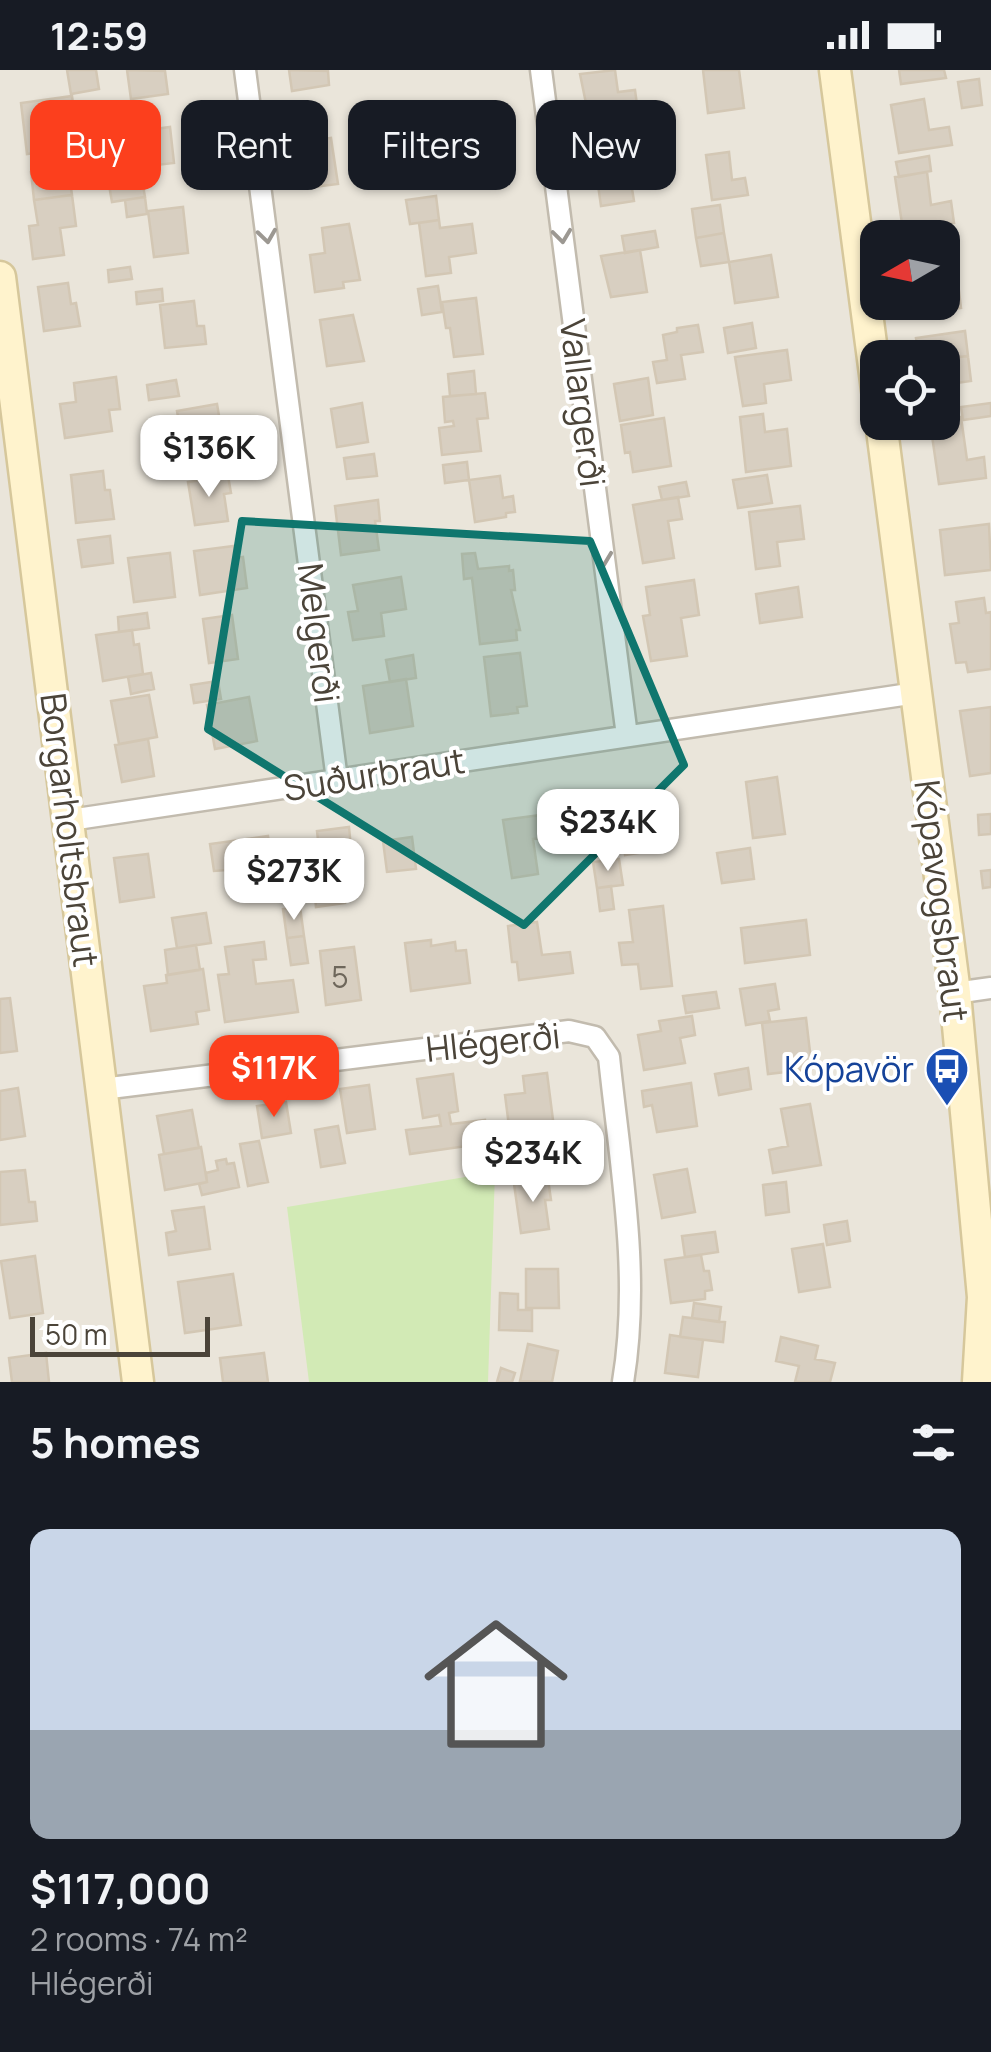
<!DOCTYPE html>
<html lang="en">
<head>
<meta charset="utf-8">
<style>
	:root { --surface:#171b24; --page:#20242c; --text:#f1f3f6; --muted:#9ea1a6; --accent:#fc3f1d }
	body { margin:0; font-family:Manrope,sans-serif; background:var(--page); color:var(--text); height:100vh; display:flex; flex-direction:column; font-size:38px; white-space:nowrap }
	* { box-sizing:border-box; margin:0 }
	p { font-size:32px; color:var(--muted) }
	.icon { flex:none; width:55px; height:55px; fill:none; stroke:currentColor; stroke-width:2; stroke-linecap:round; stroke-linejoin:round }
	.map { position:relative; height:1312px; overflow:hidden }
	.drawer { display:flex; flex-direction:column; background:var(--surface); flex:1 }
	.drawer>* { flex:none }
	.hud { position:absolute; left:30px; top:30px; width:932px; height:90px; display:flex; gap:20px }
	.needle { width:65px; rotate:261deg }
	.fabs { position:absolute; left:860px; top:150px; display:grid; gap:20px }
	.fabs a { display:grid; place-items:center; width:100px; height:100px; border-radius:20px; background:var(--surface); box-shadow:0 2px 8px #0004; font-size:50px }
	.scale { position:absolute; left:30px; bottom:25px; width:180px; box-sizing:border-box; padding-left:10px; border:5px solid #4b4439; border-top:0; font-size:28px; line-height:35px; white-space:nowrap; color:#4b4439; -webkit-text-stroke:8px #fff; paint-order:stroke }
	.price { position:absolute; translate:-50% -85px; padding:0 22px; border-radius:20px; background:#fff; color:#222; font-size:32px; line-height:65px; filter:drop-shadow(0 2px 5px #0008) }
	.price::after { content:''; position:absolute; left:50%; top:60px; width:30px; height:22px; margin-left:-15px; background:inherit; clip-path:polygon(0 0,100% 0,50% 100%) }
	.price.on { background:var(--accent); color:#fff }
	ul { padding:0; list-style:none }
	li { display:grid; align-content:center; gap:20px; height:530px; padding:0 30px }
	li span { display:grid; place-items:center; height:310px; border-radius:20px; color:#555 }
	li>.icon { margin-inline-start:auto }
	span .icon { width:180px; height:180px; fill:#fffc; stroke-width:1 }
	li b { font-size:42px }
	h2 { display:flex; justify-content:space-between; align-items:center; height:120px; padding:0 30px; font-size:42px }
	.chip { padding:0 35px; border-radius:20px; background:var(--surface); box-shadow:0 2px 8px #0004; font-size:35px; line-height:90px }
	.chip.on { background:var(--accent); color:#fff }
	.status { display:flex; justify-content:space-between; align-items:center; height:70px; padding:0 50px; background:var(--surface); direction:ltr }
	.status svg { height:28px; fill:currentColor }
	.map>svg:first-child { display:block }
	.residential { fill:#eae5da; fill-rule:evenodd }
	.green { fill:#d2eab5 }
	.building { fill:#d8cfc1; stroke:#d3c7b4; stroke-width:2.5 }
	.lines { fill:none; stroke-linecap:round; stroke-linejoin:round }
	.street-casing { stroke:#c2bbae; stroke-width:25 }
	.secondary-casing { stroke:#d6c79b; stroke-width:35 }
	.street { stroke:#fff; stroke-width:20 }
	.secondary { stroke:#fff3cd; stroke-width:30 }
	.oneway { stroke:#9c9892 }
	.marked { fill:#0f766e; fill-opacity:0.2; stroke:#0f766e; stroke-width:8; stroke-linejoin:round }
	.labels { text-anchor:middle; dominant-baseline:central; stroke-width:8; stroke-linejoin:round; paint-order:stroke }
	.number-label { font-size:30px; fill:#6e675b }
	.street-label { font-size:35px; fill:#4b4439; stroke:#fff }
	.transit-label { font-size:35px; fill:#164399; stroke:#fff; text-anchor:end }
</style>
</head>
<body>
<div class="status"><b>12:59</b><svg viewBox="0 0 49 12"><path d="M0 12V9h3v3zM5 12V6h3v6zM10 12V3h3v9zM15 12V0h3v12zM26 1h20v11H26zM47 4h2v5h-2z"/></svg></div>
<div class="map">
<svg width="991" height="1312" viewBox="0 0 991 1312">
	<rect width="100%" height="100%" fill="#f6f3ec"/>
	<path class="residential" d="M0,0H991V1312H0ZM878,168H942V232H878ZM878,288H942V352H878Z"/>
	<path class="green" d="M495,1102L488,1312H309L287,1137Z"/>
	<path class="building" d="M67,0H96L99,19L71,24Z
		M127,0L165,1L168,24L131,29Z
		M289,0L328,1L329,15L292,21Z
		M615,0L618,22L635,20L638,42L589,48L580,4Z
		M703,0H739L744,38L708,43Z
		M899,0H944L946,8L901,14Z
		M979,9L982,35L962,38L958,12Z
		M72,26L75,50L58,53L62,79L27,84L21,33Z
		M924,29L929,60L949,57L952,75L899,83L891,35Z
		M132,34L134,48L108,50L106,37Z
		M394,45L397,69L373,72L370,49Z
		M455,45L462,103L415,109L408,51Z
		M170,57L174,93L138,97L133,62Z
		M331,68L338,114L305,118L295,73Z
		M640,69L643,86L613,90L611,74Z
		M729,82L732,110L745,108L748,125L712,130L706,85Z
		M929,86L931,101L899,107L896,92Z
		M627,88L634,131L601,136L598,115L593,116L589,94Z
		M68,97L72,125L34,130L31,102Z
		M927,102L931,135L951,131L954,153L903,160L895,107Z
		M142,110L145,127L112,132L109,115Z
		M72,125L76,156L60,158L64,185L33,189L29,156L38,155L34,130Z
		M436,126L439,150L410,154L406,130Z
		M145,127L147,144L127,147L125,130Z
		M720,135L724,163L696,168L692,139Z
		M183,137L188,183L154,187L148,141Z
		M439,150L440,158L472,154L476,183L449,187L451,203L426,206L419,153Z
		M349,154L360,210L343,212L344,218L315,222L310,185L325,183L322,158Z
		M655,161L658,177L625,183L622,166Z
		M724,163L729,192L701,196L696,168Z
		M640,180L647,222L611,227L601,186Z
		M771,185L778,227L735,233L729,192Z
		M954,187L958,213L942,215V189Z
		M130,197L132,209L109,212L108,200Z
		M68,213L71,234L76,233L80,256L44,261L38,217Z
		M958,213L961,238L912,245L911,232H942V215Z
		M438,216L442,242L422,245L418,219Z
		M162,219L163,231L137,234L136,222Z
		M476,228L483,284L454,287L450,258H446L442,232Z
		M194,231L197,256H204L206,274L165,278L160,235Z
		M353,245L364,291L327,296L320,250Z
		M752,253L756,278L728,283L724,258Z
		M698,255L703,282L681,285L685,309L657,313L653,292L667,290L663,265L677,262V258Z
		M965,261L968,286L942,289L919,288L916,268Z
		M787,280L791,310L764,314L766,333L743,336L735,287Z
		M968,286L971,311L942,315V289Z
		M474,301L476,324L450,326L448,304Z
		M116,307L120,339L109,340L112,361L65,368L60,334L76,332L74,313Z
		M648,308L653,345L620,351L614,314Z
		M176,310L179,326L149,330L147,315Z
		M485,323L488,348L477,349L481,381L442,385L439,358L454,356L453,351L445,352L443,327Z
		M362,333L368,372L337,377L331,339Z
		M991,333V346L963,350L961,337Z
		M217,334L223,369L183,376L177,341Z
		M763,344L765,362L787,359L791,396L746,402L740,347Z
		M961,347L967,390L984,387L986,408L939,414L930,352Z
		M664,348L671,396L633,402L630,382L625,383L621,355Z
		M374,384L377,406L347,409L344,388Z
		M467,392L469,410L445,413L443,395Z
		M103,401L105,420H110L114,449L76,453L71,405Z
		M767,405L772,433L738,438L733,410Z
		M228,406L231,423L224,424L228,451L195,455L188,412Z
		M500,406L503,428L513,426L515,442L506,443V447L475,452L469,410Z
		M686,412L689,426L662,430L659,417Z
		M678,427L682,449L668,451L674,488L643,493L633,435Z
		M378,430L380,451H375L379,480L341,485L335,436Z
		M800,436L804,469L777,472L780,496L756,499L749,442Z
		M989,454L991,500L945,505L940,460Z
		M110,466L113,493L82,497L78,470Z
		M234,476L236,488L243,487L247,518L200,525L194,481Z
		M170,483L175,527L134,532L128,488Z
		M475,483L478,499L509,496V501L513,500L515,520H511L520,560H516L517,570L480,574L472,508L464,509L462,484Z
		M401,507L406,539L381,543L384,566L353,570L348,542L358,541L353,515Z
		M694,510L699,545L681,548L687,586L651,591L643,546L650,545L646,517Z
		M798,517L802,547L760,553L756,524Z
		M984,528L986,543L991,542V599L968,602L966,592L956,593L950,554L959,553L956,532Z
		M147,543L149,558L119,562L118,547Z
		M232,545L238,589L209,593L203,549Z
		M132,560L134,575L139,574L143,604L103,611L96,565Z
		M520,583L527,636L517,637L518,643L491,646L484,587Z
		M413,585L416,608L390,612L386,590Z
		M151,603L154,619L131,624L128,607Z
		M406,609L413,656L370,663L363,616Z
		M218,611L221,629L194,633L191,615Z
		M149,625L157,667L119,674L111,631Z
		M249,627L257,671L215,679L207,635Z
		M991,637V703L970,706L960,641Z
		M148,669L154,706L122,712L115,675Z
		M777,707L785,764L753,768L746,712Z
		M657,723L662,751L647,753L651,781L625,785L616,729Z
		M991,744V764L979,765L978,745Z
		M541,745L545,768L533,769L538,804L512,808L503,750Z
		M349,757L353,799L342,801L345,833L316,837L313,804L301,805L298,781L319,779L317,761Z
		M268,766L272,794L255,796L259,823L230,826L227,800L214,801L210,774Z
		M412,767L416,799L387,802L383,771Z
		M750,778L754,809L722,813L717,783Z
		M148,784L154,827L120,832L114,788Z
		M619,789L623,815L597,818L593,792Z
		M991,800V817L983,818L981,801Z
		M611,816L614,839L600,841L597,818Z
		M663,836L672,916L641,919L638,894L622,895L619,873L633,872L629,840Z
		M300,837L304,866L287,868L283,839Z
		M206,843L211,873L177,878L172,848Z
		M806,850L810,885L745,893L741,858Z
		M537,852L542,885L570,882L573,903L519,910L517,892H512L508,856Z
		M304,866L308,893L291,895L287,868Z
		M431,870V876L455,872L456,881L466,880L470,913L411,921L405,873Z
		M264,872L266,889L253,890L256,914L293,910L298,942L225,952L218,905L229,904L225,877Z
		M196,875L200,900L168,905L165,880Z
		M354,877L361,930L326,935L320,881Z
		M203,899L209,940L196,942L198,954L151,961L144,916L167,913L166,905Z
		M775,914L779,939L768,941L770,951L746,955L740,919Z
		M716,922L719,938L686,943L683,926Z
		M10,928L17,981L0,983V929Z
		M692,946L695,965L680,968L685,993L644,1000L638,965L661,961L659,951Z
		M806,948L812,999L768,1004L762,953Z
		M748,998L751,1019L719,1025L715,1004Z
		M547,1003L554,1058L510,1064L505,1025L525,1023L523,1006Z
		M453,1004L458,1041L449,1043L451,1054L485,1050L488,1073L410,1084L406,1060L441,1056L439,1045L423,1048L417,1009Z
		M691,1013L697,1056L657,1062L652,1035L644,1037L642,1021Z
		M369,1015L375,1059L347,1063L340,1019Z
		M18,1018L25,1066L0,1070V1021Z
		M286,1032L291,1063L262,1068L257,1036Z
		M810,1034L821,1095L773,1103L769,1080L788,1076L781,1039Z
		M192,1040L199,1078L164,1084L157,1046Z
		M338,1056L345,1093L321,1097L315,1060Z
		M259,1071L268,1112L248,1116L240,1074Z
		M201,1077L207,1112L165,1120L159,1085Z
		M226,1089L227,1094L234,1093L239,1117L202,1125L199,1114L207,1112L206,1103L218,1100L216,1091Z
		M687,1099L695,1142L662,1148L654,1105Z
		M25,1100L29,1132H35L37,1151L0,1155V1102Z
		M548,1109L551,1130H545L549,1159L521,1163L514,1114Z
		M786,1112L789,1142L766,1145L763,1115Z
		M204,1137L210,1179L169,1185L166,1163L176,1161L172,1141Z
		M847,1151L850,1171L827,1175L824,1155Z
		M715,1162L718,1182L685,1187L682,1166Z
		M823,1174L830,1217L799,1222L792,1179Z
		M701,1185L704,1201H709L712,1220L705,1221V1229L671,1233L665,1190Z
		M35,1186L43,1243L10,1248L1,1191Z
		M526,1199H558L559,1238H526Z
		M233,1204L241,1255L185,1263L178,1212Z
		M500,1223L518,1224V1240H532V1261L499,1260Z
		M694,1233L721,1237L719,1252L692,1248Z
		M683,1247L725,1252L723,1272L680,1267Z
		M670,1265L703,1270L698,1307L665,1303Z
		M781,1267L818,1276L815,1289L835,1293L830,1312H795L799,1296L776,1291Z
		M528,1274L558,1281L552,1312L520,1311Z
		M46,1283L49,1312H12L9,1288Z
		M264,1283L268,1312H223L220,1288Z
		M501,1298L515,1303L512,1312H497Z"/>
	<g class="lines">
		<defs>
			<path id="street" d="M245,0L337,710
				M541,0L627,666
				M70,750L916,623
				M955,923L991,918
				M102,1019L569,961L595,967L609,987C620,1094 641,1205 623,1312"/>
			<path id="secondary" d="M835,0L878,327
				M0,207L138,1312
				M881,352L955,923L983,1227L978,1312"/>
		</defs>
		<use href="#street" class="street-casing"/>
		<use href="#secondary" class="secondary-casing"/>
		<use href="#street" class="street"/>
		<use href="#secondary" class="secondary"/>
	</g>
	<defs><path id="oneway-chevron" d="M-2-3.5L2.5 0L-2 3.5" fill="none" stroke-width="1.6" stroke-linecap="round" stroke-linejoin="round" transform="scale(2.5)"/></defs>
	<g class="oneway">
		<use href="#oneway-chevron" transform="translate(267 166) rotate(82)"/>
		<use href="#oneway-chevron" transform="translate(562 166) rotate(83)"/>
		<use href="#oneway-chevron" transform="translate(603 489) rotate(83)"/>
	</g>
	<path class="marked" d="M242,451L590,471L684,695L524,855L208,659Z"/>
	<defs>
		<symbol id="bus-pin" viewBox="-11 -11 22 30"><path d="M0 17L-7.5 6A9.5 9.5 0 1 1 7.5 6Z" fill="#1a4fb4" stroke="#fff"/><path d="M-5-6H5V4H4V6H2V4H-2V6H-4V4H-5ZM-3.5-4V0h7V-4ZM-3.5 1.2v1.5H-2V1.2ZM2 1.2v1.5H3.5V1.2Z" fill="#fff"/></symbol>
	</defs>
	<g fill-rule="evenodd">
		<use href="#bus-pin" x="922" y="974" width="50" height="68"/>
	</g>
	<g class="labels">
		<g class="number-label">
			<text x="340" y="906">5</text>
		</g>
		<g class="street-label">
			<text transform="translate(583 333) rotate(83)">Vallargerði</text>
			<text transform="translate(319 563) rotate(83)">Melgerði</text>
			<text transform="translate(374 704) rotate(-9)">Suðurbraut</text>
			<text transform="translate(70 760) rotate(83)">Borgarholtsbraut</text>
			<text transform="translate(942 831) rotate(83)">Kópavogsbraut</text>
			<text transform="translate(493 972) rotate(-6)">Hlégerði</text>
		</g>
		<g class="transit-label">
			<text x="914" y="999">Kópavör</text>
		</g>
	</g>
</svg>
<div class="fabs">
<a><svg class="needle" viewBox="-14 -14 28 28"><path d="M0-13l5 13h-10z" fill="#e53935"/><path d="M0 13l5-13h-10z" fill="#9ea1a6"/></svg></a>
<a><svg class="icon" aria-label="locate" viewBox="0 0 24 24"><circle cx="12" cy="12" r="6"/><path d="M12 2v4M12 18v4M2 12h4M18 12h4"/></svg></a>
</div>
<div class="scale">50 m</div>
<b class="price" style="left:209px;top:430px">$136K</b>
<b class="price" style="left:608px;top:804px">$234K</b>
<b class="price" style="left:294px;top:853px">$273K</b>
<b class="price on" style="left:274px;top:1050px">$117K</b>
<b class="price" style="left:533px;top:1135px">$234K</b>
<div class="hud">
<a class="chip on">Buy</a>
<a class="chip">Rent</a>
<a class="chip">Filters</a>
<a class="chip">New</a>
</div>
</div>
<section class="drawer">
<h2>5 homes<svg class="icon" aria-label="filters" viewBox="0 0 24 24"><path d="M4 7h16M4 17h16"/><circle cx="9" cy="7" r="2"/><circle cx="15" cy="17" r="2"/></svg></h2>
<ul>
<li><span style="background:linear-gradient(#c9d6e8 65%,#9aa5b1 0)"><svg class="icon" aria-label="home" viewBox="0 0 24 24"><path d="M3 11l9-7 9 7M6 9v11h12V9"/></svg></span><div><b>$117,000</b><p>2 rooms · 74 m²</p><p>Hlégerði</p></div></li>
</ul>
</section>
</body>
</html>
